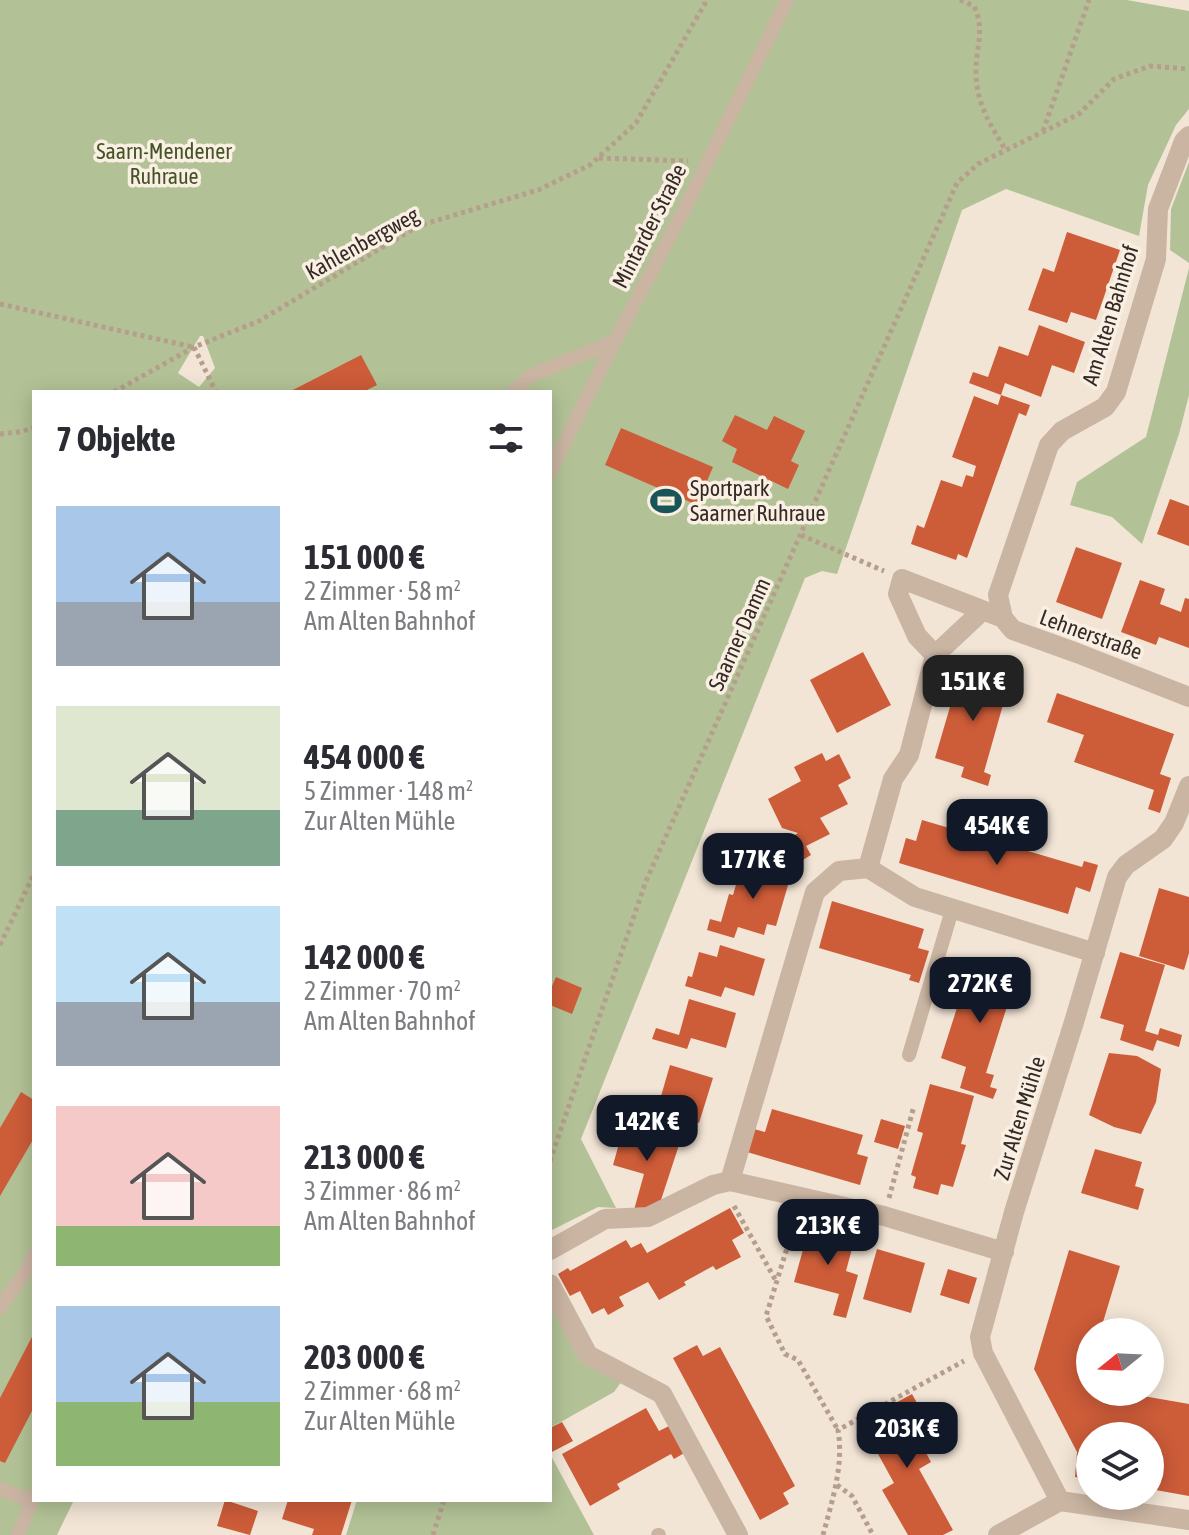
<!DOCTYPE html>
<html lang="de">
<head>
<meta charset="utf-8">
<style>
	:root { --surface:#fff; --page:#f2f2f3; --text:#2b2b33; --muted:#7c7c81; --accent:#111827 }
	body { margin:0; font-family:"Asap Condensed",sans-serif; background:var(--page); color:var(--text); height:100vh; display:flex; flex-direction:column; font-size:30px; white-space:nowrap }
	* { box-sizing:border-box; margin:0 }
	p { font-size:26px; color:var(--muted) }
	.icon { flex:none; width:44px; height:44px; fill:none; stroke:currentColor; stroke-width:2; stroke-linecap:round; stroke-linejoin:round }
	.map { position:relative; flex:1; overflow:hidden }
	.side { position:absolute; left:32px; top:390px; width:520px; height:1112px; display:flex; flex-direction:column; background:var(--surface); border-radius:0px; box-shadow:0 4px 20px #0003 }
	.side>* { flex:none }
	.needle { width:52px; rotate:252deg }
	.tools { position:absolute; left:1076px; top:1318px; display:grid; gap:16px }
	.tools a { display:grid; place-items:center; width:88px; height:88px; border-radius:50%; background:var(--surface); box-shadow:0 4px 20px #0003; font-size:40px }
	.price { position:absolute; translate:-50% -68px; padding:0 18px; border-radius:16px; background:var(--accent); color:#fff; font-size:26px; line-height:52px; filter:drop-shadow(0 2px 4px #0008) }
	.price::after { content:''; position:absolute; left:50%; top:48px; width:24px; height:18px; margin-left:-12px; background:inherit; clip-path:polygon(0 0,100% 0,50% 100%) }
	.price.on { background:#222; color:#fff }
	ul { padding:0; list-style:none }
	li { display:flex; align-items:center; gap:24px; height:200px; padding:0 24px }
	li span { display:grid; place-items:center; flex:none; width:224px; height:160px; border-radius:0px; color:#555 }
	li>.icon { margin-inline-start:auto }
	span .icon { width:96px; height:96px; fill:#fffc; stroke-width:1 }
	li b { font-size:34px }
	h2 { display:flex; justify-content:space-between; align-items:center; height:96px; padding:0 24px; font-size:34px }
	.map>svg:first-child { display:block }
	.green { fill:#b3c296; fill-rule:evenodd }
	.building { fill:#cd5c39 }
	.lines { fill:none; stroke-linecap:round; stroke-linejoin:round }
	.path { stroke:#b69e8c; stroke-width:5; stroke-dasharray:4 4; stroke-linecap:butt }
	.lane { stroke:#cab4a2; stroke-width:14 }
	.street { stroke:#cab4a2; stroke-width:20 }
	.labels { text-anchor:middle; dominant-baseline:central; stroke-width:7; stroke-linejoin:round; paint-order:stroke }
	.park-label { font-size:22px; fill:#445427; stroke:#faefe3 }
	.street-label { font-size:22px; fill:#352a25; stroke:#faefe3 }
	.poi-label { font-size:22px; fill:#352a25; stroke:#faefe3; text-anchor:start }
</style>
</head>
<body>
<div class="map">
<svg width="1189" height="1535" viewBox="0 0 1189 1535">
	<rect width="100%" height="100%" fill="#f2e5d6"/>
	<path class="green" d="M0,0H1127L1189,11V109L1176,125L1148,185L1139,236L1006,189L962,210L837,574L822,571L805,578L581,1139L616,1208L598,1207L550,1231V392H34V1500H74L57,1535H0ZM200,336H203L215,368L199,387L178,373Z
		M1189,162V263L1170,250L1171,209Z
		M1189,268V395L1179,434L1142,544L1112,517L1070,505L1077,482L1146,437Z
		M550,1304L580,1361L622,1381L614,1392L550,1428Z
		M550,1454L594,1535H346L357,1500H550Z"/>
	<path class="building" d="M1067,232L1120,250L1096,320L1071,312L1067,323L1028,310L1043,268L1054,272Z
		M1039,325L1085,342L1074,373L1052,365L1041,397L1005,383L1001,395L969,383L973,372L988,377L999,346L1028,356Z
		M361,355L377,385L363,392H289Z
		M1001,395L1030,405L1026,416L1019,413L967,558L958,554L956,560L911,544L917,525L924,528L941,480L962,487L966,475L973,477L976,466L952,457L974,396L998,405Z
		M735,415L767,430L774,416L805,431L791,461L799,465L788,489L732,462L737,449L722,441Z
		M621,428L713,467L697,505L605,465Z
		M1170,499L1189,506V546L1157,534Z
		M1076,547L1122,563L1102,619L1056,602Z
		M1140,580L1165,589L1160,604L1181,612L1185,598L1189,599V648L1159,637L1156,645L1121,632Z
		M863,652L891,705L837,733L810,680Z
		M962,666L1010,680L984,772L991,775L988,786L961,777L964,767L935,758Z
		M1057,693L1174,734L1160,774L1171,778L1160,813L1148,809L1154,790L1074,762L1084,735L1047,722Z
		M822,753L826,761L839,754L851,778L838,785L848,804L820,818L830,834L806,846L811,855L801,861L797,853L784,858L764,854L769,835L788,839L798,833L782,828L768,799L801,781L794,767Z
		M922,820L1082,867L1084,861L1098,865L1090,892L1076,887L1068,914L899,863L906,838L916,841Z
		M743,861L791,875L776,926L767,924L764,935L738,927L734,938L707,930L710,919L721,922L729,894L733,895Z
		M1159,888L1189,897V953L1184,970L1139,956Z
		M832,901L924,929L918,948L929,951L919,983L909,980L911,975L819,948Z
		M720,945L765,959L754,996L725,987L721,997L685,986L688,976L692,977L699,952L717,957Z
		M1120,952L1165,965L1145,1031L1158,1035L1160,1028L1182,1035L1179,1047L1157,1040L1153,1051L1120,1040L1124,1025L1100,1018Z
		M1000,961L1026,970L1022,983L1015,981L986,1073L994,1075L990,1087L997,1089L993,1099L960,1088L966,1067L941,1058L970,967L995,975Z
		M556,977L582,988L572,1014L550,1005V991Z
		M689,999L736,1013L726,1048L691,1038L687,1049L652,1039L656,1028L679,1035Z
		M1109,1053L1137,1056L1161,1069L1156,1102L1141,1134L1114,1127L1089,1115Z
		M670,1065L713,1078L699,1123L683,1118L679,1130L643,1119L647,1107L657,1110Z
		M930,1084L974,1096L961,1144L966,1145L953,1187L941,1184L938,1195L913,1188L916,1177L911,1175L923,1133L917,1131Z
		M21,1092L34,1100V1138L0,1196V1128Z
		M772,1109L863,1135L857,1154L868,1157L860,1185L747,1152L754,1129L765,1132Z
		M881,1119L905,1126L898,1149L874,1142Z
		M624,1126L680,1142L660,1203L647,1211L634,1210L644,1174L613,1165Z
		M1095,1149L1142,1162L1135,1186L1144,1189L1138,1210L1081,1193Z
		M730,1208L744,1233L732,1240L741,1257L716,1270L713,1266L684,1282L686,1285L659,1300L648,1282L619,1297L624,1306L608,1315L604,1308L592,1314L580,1291L570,1296L558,1274L568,1268L570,1271L626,1240L631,1248L641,1243L647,1253Z
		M809,1228L854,1241L846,1271L858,1275L846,1318L833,1315L839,1294L794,1282Z
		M877,1249L925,1263L911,1313L863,1299Z
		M1069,1250L1120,1266L1100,1332H1090V1392H1104L1110,1405L1126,1393L1189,1404V1496L1150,1489V1436H1090V1479L1075,1477L1077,1452L1034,1369Z
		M948,1269L977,1278L969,1304L940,1295Z
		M34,1333V1407L5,1463L0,1461V1398Z
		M697,1345L703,1356L720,1347L795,1486L783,1493L789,1504L760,1520L673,1358Z
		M912,1394L923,1414L909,1422L931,1462L919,1469L953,1530L943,1535H908L882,1490L894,1483L872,1443L880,1439L868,1418Z
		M646,1408L659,1431L671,1425L686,1452L674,1459L671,1454L617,1484L620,1489L590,1506L562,1454Z
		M562,1422L573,1441L550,1453V1428Z
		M225,1500L258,1511L250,1535L217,1526Z
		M288,1500H352L341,1535H312L314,1529L282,1519Z"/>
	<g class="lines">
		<path class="path" d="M960,0L974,6C986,31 975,48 976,74C977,105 990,124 1005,149
			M1043,131L1089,0
			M599,158L688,161
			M0,304L193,347
			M194,347L216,392
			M114,392L194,347L259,321L418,226L538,190L590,165L636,123L707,0
			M0,434L18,432L34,428
			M801,535L884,571
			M0,945L34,874
			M550,1161L646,881L957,183L978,164L1079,114L1114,79L1150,66L1189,69
			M889,1198L914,1106
			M734,1206L776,1281
			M796,1219L766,1316L785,1354L798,1360L838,1430
			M837,1485L852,1496L873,1535
			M433,1535L444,1500
			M823,1535C832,1501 844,1466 838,1430L964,1361"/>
		<path class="lane" d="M513,392L530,376L615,341
			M550,472L615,341L686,206L787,0
			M909,1055L952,910
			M0,1308L27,1269L34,1255
			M0,1489L31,1501
			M18,1535L34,1495
			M658,1535H659"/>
		<path class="street" d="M1003,618L998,595L1049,445L1062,431L1105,407L1116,392L1156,259L1158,209L1184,141L1189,136
			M935,655L917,636L898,594L902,579L1003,618L1013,630L1077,653L1189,697
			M868,868L915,897L1095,953
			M730,1181L884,1216L1004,1252
			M550,1250L605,1219L648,1217L713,1185L730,1181L815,892L839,871L868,868L893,779L909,755L935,655L982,611
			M550,1284L588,1355L662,1394L738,1535
			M1060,1501L983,1353L980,1337L1014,1212L1074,1022L1117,877L1126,865L1163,839L1174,823L1189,786
			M998,1535L1060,1501L1189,1520"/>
	</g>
	<defs>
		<symbol id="stadium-bare" viewBox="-9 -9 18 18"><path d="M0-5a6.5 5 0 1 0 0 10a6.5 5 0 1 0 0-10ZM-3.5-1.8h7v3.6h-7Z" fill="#185458" stroke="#faefe3" stroke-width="2.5" paint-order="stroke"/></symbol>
	</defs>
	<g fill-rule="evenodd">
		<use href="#stadium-bare" x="644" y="479" width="44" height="44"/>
	</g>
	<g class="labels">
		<g class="park-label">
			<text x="164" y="151">Saarn-Mendener<tspan x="164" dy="25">Ruhraue</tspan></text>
		</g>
		<g class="street-label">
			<text transform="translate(649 226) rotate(-63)">Mintarder Straße</text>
			<text transform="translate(362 243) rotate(-29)">Kahlenbergweg</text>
			<text transform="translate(1110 315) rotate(-73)">Am Alten Bahnhof</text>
			<text transform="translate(739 634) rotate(-66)">Saarner Damm</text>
			<text transform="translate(1091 634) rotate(20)">Lehnerstraße</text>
			<text transform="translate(1019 1118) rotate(-73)">Zur Alten Mühle</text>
		</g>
		<g class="poi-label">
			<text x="690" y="488">Sportpark<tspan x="690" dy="25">Saarner Ruhraue</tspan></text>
		</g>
	</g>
</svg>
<div class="tools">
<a><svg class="needle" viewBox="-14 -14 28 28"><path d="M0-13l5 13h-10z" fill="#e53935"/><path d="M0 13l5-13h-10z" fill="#7c7c81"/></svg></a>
<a><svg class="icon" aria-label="layers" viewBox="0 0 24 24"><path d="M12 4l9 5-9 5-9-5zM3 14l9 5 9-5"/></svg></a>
</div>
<b class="price on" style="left:973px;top:723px">151K €</b>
<b class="price" style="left:997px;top:867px">454K €</b>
<b class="price" style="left:753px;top:901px">177K €</b>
<b class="price" style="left:980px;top:1025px">272K €</b>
<b class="price" style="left:647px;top:1163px">142K €</b>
<b class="price" style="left:828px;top:1267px">213K €</b>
<b class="price" style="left:907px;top:1470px">203K €</b>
<section class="side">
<h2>7 Objekte<svg class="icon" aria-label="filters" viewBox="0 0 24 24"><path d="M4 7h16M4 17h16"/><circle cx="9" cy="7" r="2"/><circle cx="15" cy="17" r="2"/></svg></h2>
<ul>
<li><span style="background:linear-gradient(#a9c7e8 60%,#9aa5b1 0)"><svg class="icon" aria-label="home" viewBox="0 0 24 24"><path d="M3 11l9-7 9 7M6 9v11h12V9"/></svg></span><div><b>151 000 €</b><p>2 Zimmer · 58 m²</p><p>Am Alten Bahnhof</p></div></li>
<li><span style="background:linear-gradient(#dfe7d0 65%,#7fa58c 0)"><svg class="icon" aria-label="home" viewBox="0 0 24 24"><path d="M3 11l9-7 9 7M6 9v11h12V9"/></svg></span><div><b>454 000 €</b><p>5 Zimmer · 148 m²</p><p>Zur Alten Mühle</p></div></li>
<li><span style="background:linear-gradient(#bfe0f5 60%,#9aa5b1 0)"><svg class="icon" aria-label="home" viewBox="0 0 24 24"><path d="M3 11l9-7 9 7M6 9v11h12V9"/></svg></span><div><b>142 000 €</b><p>2 Zimmer · 70 m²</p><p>Am Alten Bahnhof</p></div></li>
<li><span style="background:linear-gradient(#f6c9c9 75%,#8fb573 0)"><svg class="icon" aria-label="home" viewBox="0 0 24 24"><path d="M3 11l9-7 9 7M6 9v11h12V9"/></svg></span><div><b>213 000 €</b><p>3 Zimmer · 86 m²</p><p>Am Alten Bahnhof</p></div></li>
<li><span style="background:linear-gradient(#a9c7e8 60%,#8fb573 0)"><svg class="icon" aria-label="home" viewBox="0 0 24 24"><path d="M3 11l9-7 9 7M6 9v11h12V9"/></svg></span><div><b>203 000 €</b><p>2 Zimmer · 68 m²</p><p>Zur Alten Mühle</p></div></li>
</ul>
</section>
</div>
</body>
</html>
